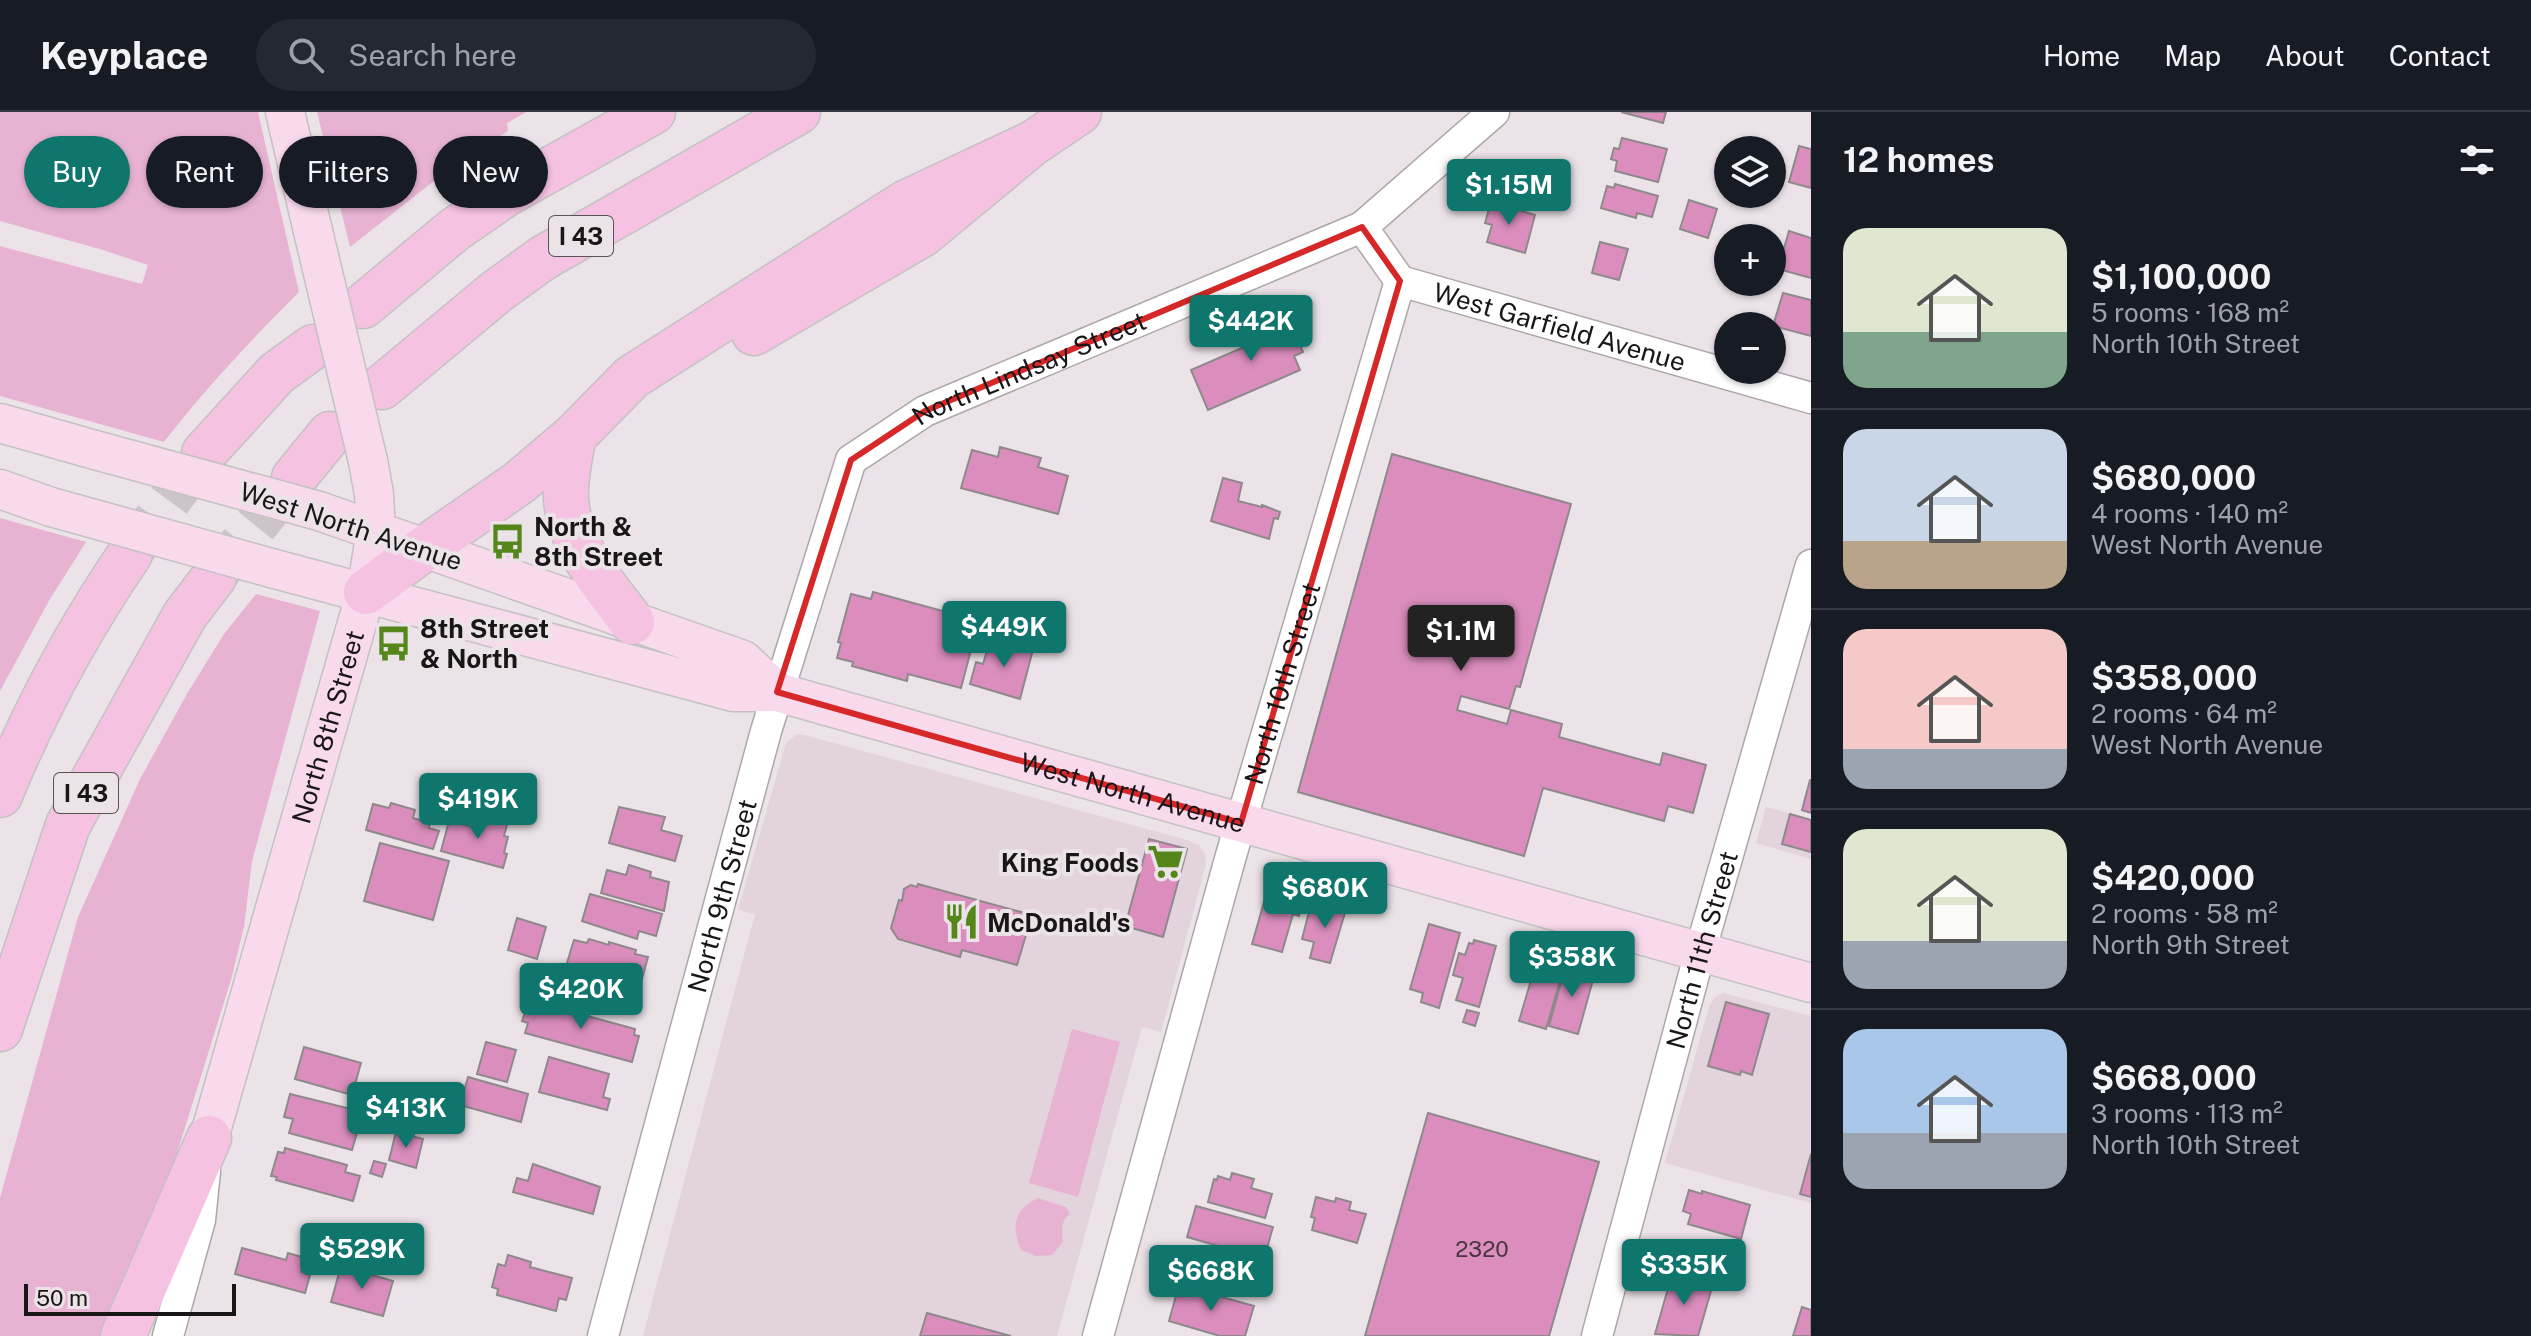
<!DOCTYPE html>
<html lang="en">
<head>
<meta charset="utf-8">
<style>
	:root { --surface:#171b24; --page:#242831; --text:#f1f3f6; --muted:#9ea1a6; --line:#363941; --accent:#0f766e }
	body { margin:0; font-family:"Public Sans",sans-serif; background:var(--page); color:var(--text); height:100vh; display:flex; flex-direction:column; font-size:30px; white-space:nowrap }
	* { box-sizing:border-box; margin:0 }
	p { font-size:26px; color:var(--muted) }
	.icon { flex:none; width:44px; height:44px; fill:none; stroke:currentColor; stroke-width:2; stroke-linecap:round; stroke-linejoin:round }
	.map { position:relative; flex:1; overflow:hidden }
	.sheet { display:flex; flex-direction:column; background:var(--surface); width:720px }
	.sheet>* { flex:none }
	.top-card { position:absolute; left:24px; top:24px; width:760px; height:72px; display:flex; gap:16px }
	.controls { position:absolute; left:1714px; top:24px; display:grid; gap:16px }
	.controls a { display:grid; place-items:center; width:72px; height:72px; border-radius:50%; background:var(--surface); box-shadow:0 2px 6px #0004; font-size:40px }
	.scale { position:absolute; left:24px; bottom:20px; width:212px; box-sizing:border-box; padding-left:8px; border:4px solid #191618; border-top:0; font-size:22px; line-height:28px; white-space:nowrap; color:#191618; -webkit-text-stroke:6px #ebe3e8; paint-order:stroke }
	.price { position:absolute; translate:-50% -68px; padding:0 18px; border-radius:8px; background:var(--accent); color:#fff; font-size:26px; line-height:52px; filter:drop-shadow(0 2px 4px #0008) }
	.price::after { content:''; position:absolute; left:50%; top:48px; width:24px; height:18px; margin-left:-12px; background:inherit; clip-path:polygon(0 0,100% 0,50% 100%) }
	.price.selected { background:#222; color:#fff }
	ul { padding:0; list-style:none }
	li { display:flex; align-items:center; gap:24px; height:200px; padding:0 32px }
	li+li { border-top:2px solid var(--line) }
	li span { display:grid; place-items:center; flex:none; width:224px; height:160px; border-radius:24px; color:#555 }
	li>.icon { margin-inline-start:auto }
	span .icon { width:96px; height:96px; fill:#fffc; stroke-width:1 }
	li b { font-size:34px }
	h2 { display:flex; justify-content:space-between; align-items:center; height:96px; padding:0 32px; font-size:34px }
	.tag { padding:0 28px; border-radius:36px; background:var(--surface); box-shadow:0 2px 6px #0004; font-size:28px; line-height:72px }
	.tag.selected { background:var(--accent); color:#fff }
	header { display:flex; align-items:center; gap:48px; box-sizing:border-box; height:112px; padding:0 40px; background:var(--surface); border-bottom:2px solid var(--line) }
	header strong { font-size:38px }
	nav { display:flex; gap:44px; margin-inline-start:auto; font-size:28px }
	.search { width:560px; height:72px; background:var(--page); display:flex; align-items:center; gap:20px; box-sizing:border-box; padding:0 28px; border-radius:44px; color:var(--muted); font-size:30px }
	main { display:flex; flex:1; min-height:0 }
	.map>svg:first-child { display:block }
	.built { fill:#e2d3dc }
	.green { fill:#e8b3d3 }
	.building { fill:#db8ebe; stroke:#8f898c; stroke-width:2 }
	.lines { fill:none; stroke-linecap:round; stroke-linejoin:round }
	.highway-tunnel { stroke:#ccc4c9; stroke-width:44; stroke-dasharray:44 22; stroke-linecap:butt }
	.minor-casing { stroke:#ada6aa; stroke-width:33 }
	.major-casing { stroke:#c3c2c3; stroke-width:41 }
	.highway-casing { stroke:#c3c2c3; stroke-width:47 }
	.minor { stroke:#fff; stroke-width:30 }
	.major { stroke:#f9daed; stroke-width:38 }
	.highway { stroke:#f5c2e1; stroke-width:44 }
	.major-bridge-casing { stroke:#c3c2c3; stroke-width:41; stroke-linecap:butt }
	.major-bridge { stroke:#f9daed; stroke-width:38 }
	.marked { fill:none; stroke:#d62828; stroke-width:6; stroke-linejoin:round }
	.labels { text-anchor:middle; dominant-baseline:central; stroke-width:8; stroke-linejoin:round; paint-order:stroke }
	.number-label { font-size:22px; fill:#4a3442 }
	.shield { fill:#ebe3e8; stroke:#585456; stroke-width:2 }
	.shield-label { font-size:24px; font-weight:bold; fill:#191618 }
	.street-label { font-size:26px; fill:#191618; stroke:#ebe3e8 }
	.poi-label { font-size:26px; font-weight:bold; fill:#191618; stroke:#ebe3e8; text-anchor:start }
</style>
</head>
<body>
<header>
<strong>Keyplace</strong>
<div class="search"><svg class="icon" aria-label="search" viewBox="0 0 24 24"><circle cx="10" cy="10" r="6"/><path d="M15 15l6 6"/></svg>Search here</div>
<nav><a>Home</a><a>Map</a><a>About</a><a>Contact</a></nav>
</header>
<main>
<div class="map">
<svg width="1811" height="1224" viewBox="0 0 1811 1224">
	<rect width="100%" height="100%" fill="#ebe3e8"/>
	<path class="built" d="M797,622L805,623L1187,728L1199,733L1205,742L1206,752L1161,920L1142,915L1057,1224H643L755,802L738,798L786,631Z
		M1766,695L1811,707V747L1756,731Z
		M1723,881L1811,904V1091L1665,1051L1709,895L1715,885Z"/>
	<path class="green" d="M0,0H258L299,180C251,228 206,276 164,330L0,284V134L142,172L148,153L103,138L0,109Z
		M317,0H526L507,11L508,19L434,69L350,135Z
		M0,406L86,430L50,487L0,579Z
		M256,482L320,499L252,749L244,815L231,868L154,1115L107,1224H0V1086L78,805L140,667L188,580L224,522Z
		M1072,917L1120,930L1078,1085L1029,1071Z
		M1038,1086L1066,1095L1070,1102C1060,1110 1062,1118 1063,1130L1052,1143L1036,1144L1021,1138C1011,1113 1014,1098 1038,1086Z"/>
	<path class="building" d="M1621,0H1666L1663,11Z
		M1622,26L1667,37L1658,70L1615,59L1617,49L1611,47L1614,36L1619,37Z
		M1799,34L1811,37V76L1789,70Z
		M1615,72L1658,84L1652,105L1637,101L1636,106L1601,96L1607,74L1614,76Z
		M1689,88L1717,97L1708,126L1680,117Z
		M1491,90L1535,103L1525,141L1487,130L1492,113L1485,111Z
		M1789,119L1811,126V166L1778,157Z
		M1600,130L1628,137L1619,168L1592,161Z
		M1783,181L1811,188V224L1773,214Z
		M1285,199L1303,240L1294,244L1300,258L1208,298L1191,258L1258,229L1251,214Z
		M1000,335L1041,346L1038,355L1068,364L1058,402L961,376L972,338L998,345Z
		M1392,342L1571,392L1520,575L1516,574L1509,597L1461,584L1457,598L1507,612L1511,598L1562,612L1559,625L1660,653L1663,641L1706,653L1693,701L1668,694L1664,709L1543,676L1524,744L1298,680Z
		M1223,366L1242,371L1238,389L1262,395V393L1280,400L1278,407L1274,406L1269,427L1211,409Z
		M873,480L979,509L978,512L989,515L983,537L972,534L961,576L908,562L907,569L852,554L853,550L837,546L841,531L838,530L851,482L871,487Z
		M1024,527L1035,530L1020,587L970,572L976,550L983,552L990,529L1020,538Z
		M1810,668H1811V701L1802,698Z
		M391,691L415,698L413,706L430,711L429,716L439,719L433,737L366,718L373,692L389,696Z
		M619,695L665,705L661,718L682,724L675,749L609,731Z
		M480,702L508,709L504,724L508,725L504,741L507,742L503,756L441,739L449,709L476,716Z
		M1790,702L1811,708V740L1782,732Z
		M1149,727L1187,737L1163,825L1125,814Z
		M380,731L449,749L433,808L364,789Z
		M629,753L651,760L650,765L669,770L664,799L601,781L607,758L626,763Z
		M1272,762L1307,772L1299,804L1293,802L1282,840L1252,832Z
		M918,772L1032,803L1017,853L962,838L960,845L898,827L891,816L899,788L902,789L904,777L911,773L917,775Z
		M590,782L662,802L656,824L639,819L637,827L582,809Z
		M1325,788L1347,794L1330,851L1310,846L1314,830L1302,827L1309,800L1321,803Z
		M517,806L546,815L537,847L508,838Z
		M1429,812L1460,821L1439,896L1421,890L1423,881L1410,877Z
		M589,827L609,833V830L636,838L635,842L648,845L640,874L566,854L574,828L587,831Z
		M1474,828L1496,834L1479,895L1456,888L1463,866L1453,863L1459,841L1465,843L1469,831L1473,832Z
		M1537,848L1564,855L1546,917L1519,909Z
		M1570,851L1594,858L1592,863L1594,864L1578,922L1549,914L1565,856L1568,857Z
		M532,889L635,917L634,923L639,924L632,950L525,921L528,911L522,909L525,900L529,901Z
		M1726,890L1769,902L1752,963L1741,959L1740,963L1708,954Z
		M1467,898L1479,901L1475,914L1463,910Z
		M486,930L516,938L507,970L477,962Z
		M304,935L361,951L352,983L295,967Z
		M549,945L609,962L603,985L610,987L607,998L539,980Z
		M468,965L528,982L521,1010L460,993Z
		M290,982L363,1000L352,1038L289,1021L293,1007L284,1005Z
		M1428,1001L1599,1050L1549,1224H1365Z
		M396,1020L423,1027L416,1056L389,1048Z
		M285,1036L347,1053L345,1060L360,1064L353,1089L276,1068L277,1065L271,1064L278,1040L284,1041Z
		M1811,1042V1085L1800,1082Z
		M374,1049L386,1052L382,1065L370,1061Z
		M533,1052L600,1075L593,1102L513,1080L517,1066L528,1069Z
		M1232,1061L1254,1067L1251,1076L1272,1082L1265,1106L1208,1090L1214,1067L1217,1068L1218,1064L1230,1068Z
		M1689,1078L1702,1082V1079L1750,1093L1741,1127L1688,1112L1691,1102L1683,1099Z
		M1316,1085L1335,1090L1336,1086L1351,1090L1349,1098L1366,1102L1357,1131L1312,1118L1315,1106L1311,1105Z
		M1196,1094L1273,1115L1264,1147L1187,1125Z
		M242,1136L286,1148L288,1141L305,1146L301,1160L310,1163L305,1181L235,1162Z
		M508,1143L531,1150L530,1155L572,1166L566,1188L559,1186L556,1199L497,1183L498,1177L492,1175L498,1152L505,1154Z
		M341,1154L393,1169L383,1204L331,1190Z
		M1678,1162L1713,1172L1698,1224L1655,1222L1669,1173L1675,1175Z
		M1179,1173L1254,1194L1245,1224H1220L1169,1209Z
		M1802,1195L1811,1198V1224H1793Z
		M927,1201L985,1217L1011,1224H920Z"/>
	<g class="lines">
		<path class="highway-tunnel" d="M130,442L204,341
			M214,465L294,366"/>
		<defs>
			<g id="minor">
				<path d="M1362,115L1400,169"/>
				<path id="s1" d="M1400,169L1811,286"/>
				<path d="M168,1224L200,1108L205,1059"/>
				<path id="s2" d="M603,1224L766,619L851,348L925,299L1362,115L1494,0"/>
				<path id="s3" d="M1098,1224L1230,747L1400,169"/>
				<path id="s4" d="M1597,1224L1700,840L1811,453"/>
			</g>
			<g id="major">
				<path d="M285,0L312,115"/>
				<path d="M0,311L95,338"/>
				<path d="M0,377L51,395"/>
				<path d="M319,399L743,548L777,580"/>
				<path id="s5" d="M275,457L733,580H777L1811,871"/>
				<path id="s6" d="M209,1026L366,480L376,419L374,382L368,349"/>
			</g>
			<path id="highway" d="M363,194L454,118L506,82L653,0
				M754,221L923,122L1033,31L1079,0
				M382,275L496,180L543,146L798,0
				M574,324C570,344 565,365 566,386C568,434 605,473 632,510
				M204,341L277,261L313,235
				M294,366L330,322
				M366,480L425,436L520,370L574,324L632,265L905,91L1033,31
				M0,683C35,598 78,518 130,442
				M0,917L68,713L185,503L214,465
				M123,1224L209,1026"/>
		</defs>
		<use href="#minor" class="minor-casing"/>
		<use href="#major" class="major-casing"/>
		<use href="#highway" class="highway-casing"/>
		<use href="#minor" class="minor"/>
		<use href="#major" class="major"/>
		<use href="#highway" class="highway"/>
		<defs>
			<path id="major-bridge" d="M312,115L368,349
				M95,338L319,399
				M51,395L275,457"/>
		</defs>
		<use href="#major-bridge" class="major-bridge-casing"/>
		<use href="#major-bridge" class="major-bridge"/>
	</g>
	<path class="marked" d="M1362,115L1400,169L1241,711L777,580L851,348L925,299Z"/>
	<defs>
		<symbol id="bus-bare" viewBox="-9 -9 18 18"><path d="M-5-6H5V4H4V6H2V4H-2V6H-4V4H-5ZM-3.5-4V0h7V-4ZM-3.5 1.2v1.5H-2V1.2ZM2 1.2v1.5H3.5V1.2Z" fill="#54861a" stroke="#ebe3e8" stroke-width="2.5" paint-order="stroke"/></symbol>
		<symbol id="supermarket-bare" viewBox="-9 -9 18 18"><path d="M-6-5.5h2.5l.6 2H6L4.5 2H-2.5L-4.4-4H-6ZM-1.5 3.2a1.3 1.3 0 1 0 .1 0ZM3 3.2a1.3 1.3 0 1 0 .1 0Z" fill="#54861a" stroke="#ebe3e8" stroke-width="2.5" paint-order="stroke"/></symbol>
		<symbol id="restaurant-bare" viewBox="-9 -9 18 18"><path d="M-5-6h1v4h1v-4h1v4h1v-4h1v5L-1.5 .5V6h-2V.5L-5-1ZM5-6V6H3V1.5H1.5Q1.5-4 5-6Z" fill="#54861a" stroke="#ebe3e8" stroke-width="2.5" paint-order="stroke"/></symbol>
	</defs>
	<g fill-rule="evenodd">
		<use href="#bus-bare" x="482" y="404" width="51" height="51"/>
		<use href="#bus-bare" x="368" y="506" width="51" height="51"/>
		<use href="#supermarket-bare" x="1140" y="724" width="51" height="51"/>
		<use href="#restaurant-bare" x="936" y="784" width="51" height="51"/>
	</g>
	<g class="labels">
		<g class="number-label">
			<text x="1482" y="1137">2320</text>
		</g>
		<g class="shield">
			<rect x="549" y="104" width="64" height="40" rx="6"/>
			<rect x="54" y="661" width="64" height="40" rx="6"/>
		</g>
		<g class="shield-label">
			<text x="581" y="124">I 43</text>
			<text x="86" y="681">I 43</text>
		</g>
		<g class="street-label">
			<text stroke="none"><textPath href="#s1" startOffset="166">West Garfield Avenue</textPath></text>
			<text stroke="none"><textPath href="#s2" startOffset="1112">North Lindsay Street</textPath></text>
			<text transform="translate(351 414) rotate(18)">West North Avenue</text>
			<text stroke="none"><textPath href="#s3" startOffset="678">North 10th Street</textPath></text>
			<text stroke="none"><textPath href="#s6" startOffset="428">North 8th Street</textPath></text>
			<text stroke="none"><textPath href="#s5" startOffset="888">West North Avenue</textPath></text>
			<text stroke="none"><textPath href="#s2" startOffset="456">North 9th Street</textPath></text>
			<text stroke="none"><textPath href="#s4" startOffset="400">North 11th Street</textPath></text>
		</g>
		<g class="poi-label">
			<text x="534" y="414">North &amp;<tspan x="534" dy="30">8th Street</tspan></text>
			<text x="420" y="516">8th Street<tspan x="420" dy="30">&amp; North</tspan></text>
			<text x="1139" y="750" text-anchor="end">King Foods</text>
			<text x="987" y="810">McDonald's</text>
		</g>
	</g>
</svg>
<div class="controls">
<a><svg class="icon" aria-label="layers" viewBox="0 0 24 24"><path d="M12 4l9 5-9 5-9-5zM3 14l9 5 9-5"/></svg></a>
<a>+</a>
<a>−</a>
</div>
<div class="scale">50 m</div>
<b class="price" style="left:1509px;top:115px">$1.15M</b>
<b class="price" style="left:1251px;top:251px">$442K</b>
<b class="price" style="left:1004px;top:557px">$449K</b>
<b class="price selected" style="left:1461px;top:561px">$1.1M</b>
<b class="price" style="left:478px;top:729px">$419K</b>
<b class="price" style="left:1325px;top:818px">$680K</b>
<b class="price" style="left:1572px;top:887px">$358K</b>
<b class="price" style="left:581px;top:919px">$420K</b>
<b class="price" style="left:406px;top:1038px">$413K</b>
<b class="price" style="left:362px;top:1179px">$529K</b>
<b class="price" style="left:1684px;top:1195px">$335K</b>
<b class="price" style="left:1211px;top:1201px">$668K</b>
<div class="top-card">
<a class="tag selected">Buy</a>
<a class="tag">Rent</a>
<a class="tag">Filters</a>
<a class="tag">New</a>
</div>
</div>
<section class="sheet">
<h2>12 homes<svg class="icon" aria-label="filters" viewBox="0 0 24 24"><path d="M4 7h16M4 17h16"/><circle cx="9" cy="7" r="2"/><circle cx="15" cy="17" r="2"/></svg></h2>
<ul>
<li><span style="background:linear-gradient(#dfe7d0 65%,#7fa58c 0)"><svg class="icon" aria-label="home" viewBox="0 0 24 24"><path d="M3 11l9-7 9 7M6 9v11h12V9"/></svg></span><div><b>$1,100,000</b><p>5 rooms · 168 m²</p><p>North 10th Street</p></div></li>
<li><span style="background:linear-gradient(#c9d6e8 70%,#b9a48a 0)"><svg class="icon" aria-label="home" viewBox="0 0 24 24"><path d="M3 11l9-7 9 7M6 9v11h12V9"/></svg></span><div><b>$680,000</b><p>4 rooms · 140 m²</p><p>West North Avenue</p></div></li>
<li><span style="background:linear-gradient(#f6c9c9 75%,#9aa5b1 0)"><svg class="icon" aria-label="home" viewBox="0 0 24 24"><path d="M3 11l9-7 9 7M6 9v11h12V9"/></svg></span><div><b>$358,000</b><p>2 rooms · 64 m²</p><p>West North Avenue</p></div></li>
<li><span style="background:linear-gradient(#dfe7d0 70%,#9aa5b1 0)"><svg class="icon" aria-label="home" viewBox="0 0 24 24"><path d="M3 11l9-7 9 7M6 9v11h12V9"/></svg></span><div><b>$420,000</b><p>2 rooms · 58 m²</p><p>North 9th Street</p></div></li>
<li><span style="background:linear-gradient(#a9c7e8 65%,#9aa5b1 0)"><svg class="icon" aria-label="home" viewBox="0 0 24 24"><path d="M3 11l9-7 9 7M6 9v11h12V9"/></svg></span><div><b>$668,000</b><p>3 rooms · 113 m²</p><p>North 10th Street</p></div></li>
</ul>
</section>
</main>
</body>
</html>
